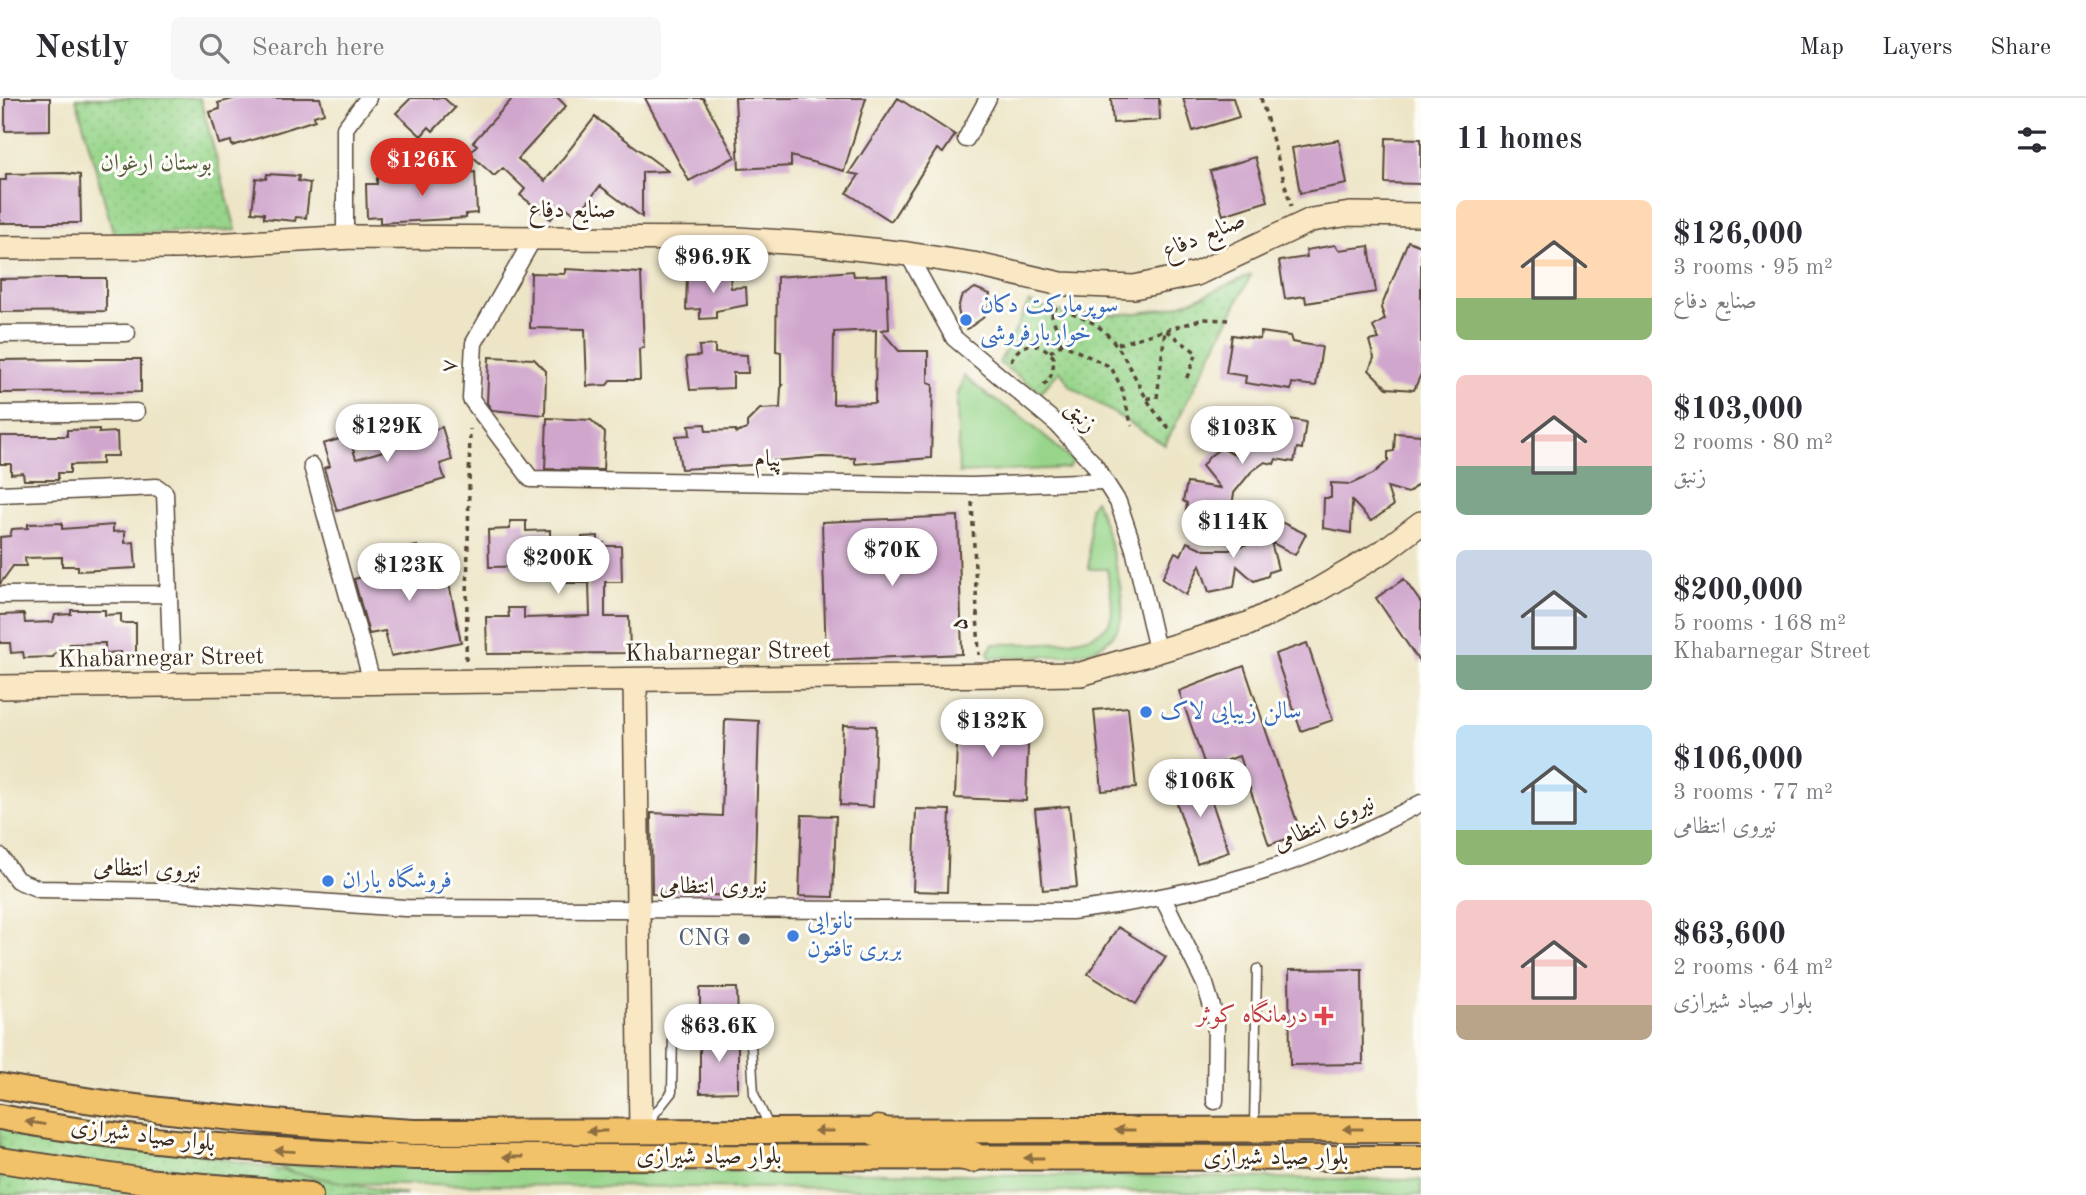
<!DOCTYPE html>
<html lang="en">
<head>
<meta charset="utf-8">
<style>
	:root { --surface:#fff; --page:#f7f7f7; --text:#2b2b33; --muted:#7c7c81; --line:#e1e1e2; --accent:#d93025 }
	body { margin:0; font-family:"Old Standard TT",Amiri,serif; background:var(--page); color:var(--text); height:100vh; display:flex; flex-direction:column; font-size:26px; white-space:nowrap }
	* { box-sizing:border-box; margin:0 }
	p { font-size:23px; color:var(--muted) }
	.icon { flex:none; width:38px; height:38px; fill:none; stroke:currentColor; stroke-width:2; stroke-linecap:round; stroke-linejoin:round }
	.map { position:relative; flex:1; overflow:hidden }
	.details { display:flex; flex-direction:column; background:var(--surface); width:665px }
	.details>* { flex:none }
	.price { position:absolute; translate:-50% -60px; padding:0 16px; border-radius:24px; background:#fff; color:#222; font-size:23px; line-height:46px; filter:drop-shadow(0 2px 4px #0008) }
	.price::after { content:''; position:absolute; left:50%; top:42px; width:21px; height:16px; margin-left:-10px; background:inherit; clip-path:polygon(0 0,100% 0,50% 100%) }
	.price.current { background:var(--accent); color:#fff }
	ul { padding:0; list-style:none }
	li { display:flex; align-items:center; gap:21px; height:175px; padding:0 35px }
	li span { display:grid; place-items:center; flex:none; width:196px; height:140px; border-radius:10px; color:#555 }
	li>.icon { margin-inline-start:auto }
	span .icon { width:84px; height:84px; fill:#fffc; stroke-width:1 }
	li b { font-size:30px }
	h2 { display:flex; justify-content:space-between; align-items:center; height:84px; padding:0 35px; font-size:30px }
	header { display:flex; align-items:center; gap:42px; box-sizing:border-box; height:98px; padding:0 35px; background:var(--surface); border-bottom:2px solid var(--line) }
	header strong { font-size:33px }
	nav { display:flex; gap:38px; margin-inline-start:auto; font-size:24px }
	.search { width:490px; height:63px; background:var(--page); display:flex; align-items:center; gap:18px; box-sizing:border-box; padding:0 24px; border-radius:10px; color:var(--muted); font-size:26px }
	main { display:flex; flex:1; min-height:0 }
	.map>svg:first-child { display:block }
	.green { fill:#98d58b; stroke:#6a8054; stroke-width:2 }
	.park { fill:url(#park-dots); stroke:#6a8054; stroke-width:2 }
	.building { fill:#d0a6cd; fill-rule:evenodd }
	.lines { fill:none; stroke-linecap:round; stroke-linejoin:round }
	.lane-casing { stroke:#564637; stroke-width:11 }
	.street-casing { stroke:#564637; stroke-width:19 }
	.secondary-casing { stroke:#564637; stroke-width:26 }
	.primary-casing { stroke:#564637; stroke-width:28 }
	.highway-casing { stroke:#564637; stroke-width:33 }
	.path { stroke:#564637; stroke-width:3.5; stroke-dasharray:5 5; stroke-linecap:butt }
	.lane { stroke:#fff; stroke-width:8 }
	.street { stroke:#fff; stroke-width:16 }
	.secondary { stroke:#fae7c3; stroke-width:23 }
	.primary { stroke:#f2c26a; stroke-width:24 }
	.highway { stroke:#f2c26a; stroke-width:30 }
	.oneway { fill:#8d6e40 }
	.shop-dot { fill:#3f7fe0; stroke:#fdfcf7; stroke-width:2.5 }
	.service-dot { fill:#5c6f8a; stroke:#fdfcf7; stroke-width:2.5 }
	.health-dot { fill:#e0444e; stroke:#fdfcf7; stroke-width:2.5 }
	.labels { text-anchor:middle; dominant-baseline:central; stroke-width:6; stroke-linejoin:round; paint-order:stroke }
	.park-label { font-size:24px; fill:#575d3f; stroke:#fdfcf7 }
	.street-label { font-size:24px; fill:#3b2a1e; stroke:#fdfcf7 }
	.shop-label { font-size:24px; fill:#366cbe; stroke:#fdfcf7; text-anchor:start }
	.service-label { font-size:24px; fill:#4e5e75; stroke:#fdfcf7; text-anchor:end }
	.health-label { font-size:24px; fill:#be3a42; stroke:#fdfcf7; text-anchor:end }
</style>
</head>
<body>
<header>
<strong>Nestly</strong>
<div class="search"><svg class="icon" aria-label="search" viewBox="0 0 24 24"><circle cx="10" cy="10" r="6"/><path d="M15 15l6 6"/></svg>Search here</div>
<nav><a>Map</a><a>Layers</a><a>Share</a></nav>
</header>
<main>
<div class="map">
<svg width="1421" height="1097" viewBox="0 0 1421 1097">
	<defs>
		<pattern id="park-dots" width="8" height="8" patternUnits="userSpaceOnUse" patternTransform="scale(1.75)"><rect width="8" height="8" fill="#98d58b"/><path d="M2 2h.1M6 6h.1" fill="none" stroke="#84b778" stroke-width="1.8" stroke-linecap="round"/></pattern>
	</defs>
	<rect width="100%" height="100%" fill="#fdfcf7"/>
	<filter id="ink" filterUnits="userSpaceOnUse"><feTurbulence type="fractalNoise" baseFrequency=".0143" numOctaves="2"/><feDisplacementMap in="SourceGraphic" scale="14" xChannelSelector="R" yChannelSelector="G"/><feConvolveMatrix kernelMatrix="1 2 1 2 8 2 1 2 1" color-interpolation-filters="sRGB"/></filter>
	<filter id="wash" filterUnits="userSpaceOnUse"><feTurbulence type="fractalNoise" baseFrequency=".00686" numOctaves="4" result="noise"/><feDisplacementMap in="SourceGraphic" scale="28" xChannelSelector="R" yChannelSelector="G"/><feGaussianBlur stdDeviation="1.57" result="paint"/><feColorMatrix in="noise" values="0 0 0 0 0 0 0 0 0 0 0 0 0 0 0 0 0 1.4 0 .05"/><feComposite in="paint" operator="in"/></filter>
	<g filter="url(#wash)">
		<rect width="100%" height="100%" fill="#ede5c6"/>
		<path class="green" d="M964,278L987,297L1021,318L1073,363L1068,370L959,375L957,299Z
			M1095,402C1106,427 1125,491 1122,517C1121,531 1109,544 1097,550C1078,561 1015,558 990,560L988,554L993,546C1019,545 1104,551 1111,520C1114,506 1109,485 1107,471H1089L1090,409Z
			M277,1067L1421,1082V1097L314,1085Z"/>
		<path class="park" d="M76,0H200L236,132L114,137Z
			M1251,177L1165,347L1070,288L1060,272L1041,294L999,265L1029,204C1068,223 1147,219 1187,204C1209,197 1229,185 1251,177Z
			M0,1017L407,1097H0Z"/>
		<g id="blocks">
			<path class="building" d="M5,0H50V32L5,33Z
				M237,0H320L324,15L314,18L315,22L262,39L232,48L231,43L219,46L210,14L220,11L218,5Z
				M411,0H444L455,10L433,33L429,29L421,38L396,15Z
				M513,0H558L566,8L518,61L545,83L595,19L668,73L642,74V119L600,88L577,118L562,106L551,121L520,97L525,91L503,70L494,78L470,56L477,47L473,44Z
				M645,0H703L735,59L689,83Z
				M735,0H866L844,73L791,58V68L739,71Z
				M898,0L955,37L943,55L937,51L891,123L847,95L859,77L849,75Z
				M1111,0H1159L1160,22L1113,25Z
				M1183,0H1233L1239,19L1193,33Z
				M1386,40L1421,41V86L1385,85Z
				M1339,42L1347,86L1300,95L1292,50Z
				M1255,59L1268,103L1223,117L1210,73Z
				M475,74L477,115L466,116V120L380,125V119L367,120L366,86H377V80Z
				M64,75L80,77L81,125H0V82H6V76Z
				M267,76L299,78L298,83L310,85L306,120L296,119L295,123L264,120V115L252,114L256,80L266,81Z
				M1408,143L1421,148V276L1414,292L1387,290L1369,272L1374,260L1369,243L1379,241L1373,229L1385,221L1381,210Z
				M1335,147L1339,152L1369,148L1376,194L1306,205L1305,198L1285,201L1279,163L1307,159L1306,152Z
				M565,171L641,175L644,249L639,251L640,282H611L607,287L587,288L585,231L530,230L531,175L565,176Z
				M853,173L854,178L887,177L889,231L881,232L899,253H928V284L933,286L931,360L855,366V360L822,359L773,363L769,366L681,371L676,338L690,337L689,327L705,326L706,333L736,332V335L747,331V324L760,311L780,310L781,290L783,287H781V254L776,253L777,179ZM876,232L875,305L833,306L834,234Z
				M730,176L731,190L746,189L747,207L716,213V220L700,221V211L686,212L687,178Z
				M57,180H106V213L0,214V181Z
				M975,190L990,196L983,220L967,231L960,221L958,211L961,199Z
				M1261,234L1290,238L1292,244L1322,249L1316,288L1292,285L1291,292L1245,285L1246,278L1226,275L1232,237L1260,241Z
				M715,247V255L747,257L748,275H733V290L690,292L686,259L700,258L699,248Z
				M489,259L534,261L546,273L545,317L492,312L487,305Z
				M82,261H141V294L0,295V262Z
				M425,317L430,333L442,329L452,362L440,366L445,381L337,413L324,370L330,368L323,346L349,338L356,361L393,350L386,329Z
				M547,320L591,322L605,335L603,372L545,371Z
				M1284,320L1306,324L1302,351L1297,350L1294,364L1276,361L1274,366L1265,364L1251,374L1234,395L1231,414L1216,412L1215,418L1186,413L1187,405L1183,403L1187,385L1220,390L1202,368L1210,358L1221,350L1240,359L1238,337L1262,325L1279,347Z
				M99,331V335L117,334L118,358H102V366L70,367V375H58V382H24L23,375L11,376V366H0V338H67V332Z
				M1395,335L1421,337L1419,385L1408,395L1387,389L1393,408L1371,423L1352,403L1351,435L1323,430L1324,400H1331V385L1351,386L1373,376L1388,363V354L1394,353Z
				M958,418L962,556L826,562L822,424Z
				M1266,422L1278,429L1281,424L1306,436L1295,457L1271,444L1278,471L1269,474L1268,478L1254,483L1237,468L1234,489L1209,494L1200,467L1186,497L1162,481L1175,454L1181,457L1187,444L1205,452H1229L1248,446L1252,438H1258Z
				M510,423H526V433L550,432V448L582,447V439L598,438V445H604V448H621L622,484H605V519H629L630,555L487,556L486,519H509L508,510H524V520L590,518L589,485H561L560,468L489,469L488,432L510,431Z
				M62,425V431L113,427V434L125,433V445L134,444L136,470L78,473V468H62V459L25,460L26,468H13L0,486V439L10,438L12,431L28,430V426Z
				M417,448L421,471L445,466L461,544L391,558L385,533L369,536L354,481L379,475L375,457Z
				M1404,481L1421,505V566L1376,500Z
				M71,512H105V517L121,516V525H136V561H121V554L105,555V545L69,546V554H56L53,559L24,560L23,554L11,555L10,545H0V517L24,516L25,525L53,524L55,517L71,516Z
				M1307,545L1333,622L1301,633L1275,556Z
				M1244,568L1301,736L1269,747L1239,658L1206,670L1179,593Z
				M1128,609L1136,690L1102,693L1094,612Z
				M958,619L1029,621L1026,703L955,700Z
				M725,621L759,623L754,798L652,796L651,715L722,718Z
				M843,627L876,628L873,709L840,707Z
				M1203,678L1229,754L1197,765L1171,688Z
				M1069,708L1077,789L1043,792L1035,711Z
				M916,711L950,712L947,794L913,793Z
				M802,717L836,718L833,799L799,798Z
				M1118,829L1166,859L1136,906L1088,876Z
				M1362,871L1363,966L1290,967L1289,872Z
				M700,890H737L738,924L700,925Z
				M738,937V994L700,995V939Z"/>
		</g>
	</g>
	<g filter="url(#ink)">
		<use href="#blocks" fill-opacity="0" stroke="#564637" stroke-width="2"/>
		<g class="lines">
			<defs>
				<path id="lane" d="M646,1027L672,994L673,933L750,930L754,996L770,1030
					M1254,1028L1257,871"/>
				<path id="street" d="M966,41L988,0
					M345,139V30L368,0
					M534,139L474,245L471,301L531,381L972,388L1104,383
					M908,156L954,240L1057,326L1093,365L1118,404L1134,451L1157,552
					M0,236L127,235
					M0,316L136,314
					M312,368L372,584
					M0,396L157,389L165,395L171,551
					M0,497L168,496
					M0,758L17,782L39,791L160,793L405,810L1072,813C1206,796 1302,769 1421,705
					M1163,800L1205,886L1216,922L1215,1003"/>
				<path id="secondary" d="M0,150L177,149L353,139L738,141L817,146L908,156L973,166L1061,186L1134,189L1196,176L1311,122L1350,116L1421,117
					M635,584L641,1033
					M0,589L1081,576L1248,526L1316,493L1384,453L1421,425"/>
				<path id="primary" d="M0,988C137,1013 275,1026 414,1034L1421,1031
					M0,1019C136,1046 276,1053 415,1059L1421,1060
					M0,1062L145,1083L310,1097"/>
				<path id="highway" d="M878,1033L972,1059"/>
			</defs>
			<use href="#lane" class="lane-casing"/>
			<use href="#street" class="street-casing"/>
			<use href="#secondary" class="secondary-casing"/>
			<use href="#primary" class="primary-casing"/>
			<use href="#highway" class="highway-casing"/>
			<path class="path" d="M1261,0L1291,108
				M1053,204L1052,218L1062,246L1111,269L1121,289L1132,328
				M1052,210C1135,225 1123,287 1172,333
				M1118,246L1204,221L1228,222
				M1050,254L1062,246
				M1011,263C1020,242 1042,242 1054,260C1053,273 1052,282 1041,289
				M1147,300H1157L1165,232L1197,255L1185,284
				M972,404L979,557
				M466,562L470,331"/>
			<use href="#lane" class="lane"/>
			<use href="#street" class="street"/>
			<use href="#secondary" class="secondary"/>
			<use href="#primary" class="primary"/>
			<use href="#highway" class="highway"/>
		</g>
		<defs><path id="oneway-solid" d="M-6-.8H1V-3.2L6.5 0L1 3.2V.8H-6Z" transform="scale(1.75)"/></defs>
		<g class="oneway">
			<use href="#oneway-solid" transform="translate(35 1025) rotate(-171)"/>
			<use href="#oneway-solid" transform="translate(1353 1031) rotate(180)"/>
			<use href="#oneway-solid" transform="translate(1125 1032) rotate(180)"/>
			<use href="#oneway-solid" transform="translate(597 1033) rotate(180)"/>
			<use href="#oneway-solid" transform="translate(824 1033) rotate(-180)"/>
			<use href="#oneway-solid" transform="translate(285 1053) rotate(-177)"/>
			<use href="#oneway-solid" transform="translate(513 1059) rotate(-180)"/>
			<use href="#oneway-solid" transform="translate(1034 1060) rotate(-180)"/>
		</g>
	</g>
	<g class="shop-dot">
		<circle cx="966" cy="222" r="7"/>
		<circle cx="1146" cy="614" r="7"/>
		<circle cx="328" cy="783" r="7"/>
		<circle cx="793" cy="838" r="7"/>
	</g>
	<circle class="service-dot" cx="744" cy="841" r="7"/>
	<path class="health-dot" d="M1320.5 907.5h7v7h7v7h-7v7h-7v-7h-7v-7h7z"/>
	<g class="labels">
		<g class="park-label">
			<text x="156" y="66">بوستان ارغوان</text>
		</g>
		<g class="street-label">
			<text x="572" y="113">صنایع دفاع</text>
			<text transform="translate(1204 138) rotate(-23)">صنایع دفاع</text>
			<text transform="translate(450 268) rotate(-87)">۷</text>
			<text transform="translate(1080 319) rotate(45)">زنبق</text>
			<text transform="translate(768 362) rotate(1)">پیام</text>
			<text transform="translate(960 526) rotate(-93)">۵</text>
			<text transform="translate(728 555) rotate(-1)">Khabarnegar Street</text>
			<text transform="translate(161 561) rotate(-1)">Khabarnegar Street</text>
			<text transform="translate(1324 726) rotate(-24)">نیروی انتظامی</text>
			<text transform="translate(147 772) rotate(2)">نیروی انتظامی</text>
			<text x="713" y="789">نیروی انتظامی</text>
			<text transform="translate(143 1038) rotate(7)">بلوار صیاد شیرازی</text>
			<text x="709" y="1059">بلوار صیاد شیرازی</text>
			<text x="1276" y="1060">بلوار صیاد شیرازی</text>
		</g>
		<g class="shop-label">
			<text x="980" y="208">سوپرمارکت دکان<tspan x="980" dy="28">خواربارفروشی</tspan></text>
			<text x="1160" y="614">سالن زیبایی لاک</text>
			<text x="342" y="783">فروشگاه یاران</text>
			<text x="807" y="824">نانوایی<tspan x="807" dy="28">بربری تافتون</tspan></text>
		</g>
		<g class="service-label">
			<text x="730" y="841">CNG</text>
		</g>
		<g class="health-label">
			<text x="1308" y="918">درمانگاه کوثر</text>
		</g>
	</g>
</svg>
<b class="price current" style="left:422px;top:100px">$126K</b>
<b class="price" style="left:713px;top:197px">$96.9K</b>
<b class="price" style="left:387px;top:366px">$129K</b>
<b class="price" style="left:1242px;top:368px">$103K</b>
<b class="price" style="left:1233px;top:462px">$114K</b>
<b class="price" style="left:892px;top:490px">$70K</b>
<b class="price" style="left:558px;top:498px">$200K</b>
<b class="price" style="left:409px;top:505px">$123K</b>
<b class="price" style="left:992px;top:661px">$132K</b>
<b class="price" style="left:1200px;top:721px">$106K</b>
<b class="price" style="left:719px;top:966px">$63.6K</b>
</div>
<section class="details">
<h2>11 homes<svg class="icon" aria-label="filters" viewBox="0 0 24 24"><path d="M4 7h16M4 17h16"/><circle cx="9" cy="7" r="2"/><circle cx="15" cy="17" r="2"/></svg></h2>
<ul>
<li><span style="background:linear-gradient(#ffd9b3 70%,#8fb573 0)"><svg class="icon" aria-label="home" viewBox="0 0 24 24"><path d="M3 11l9-7 9 7M6 9v11h12V9"/></svg></span><div><b>$126,000</b><p>3 rooms · 95 m²</p><p>صنایع دفاع</p></div></li>
<li><span style="background:linear-gradient(#f6c9c9 65%,#7fa58c 0)"><svg class="icon" aria-label="home" viewBox="0 0 24 24"><path d="M3 11l9-7 9 7M6 9v11h12V9"/></svg></span><div><b>$103,000</b><p>2 rooms · 80 m²</p><p>زنبق</p></div></li>
<li><span style="background:linear-gradient(#c9d6e8 75%,#7fa58c 0)"><svg class="icon" aria-label="home" viewBox="0 0 24 24"><path d="M3 11l9-7 9 7M6 9v11h12V9"/></svg></span><div><b>$200,000</b><p>5 rooms · 168 m²</p><p>Khabarnegar Street</p></div></li>
<li><span style="background:linear-gradient(#bfe0f5 75%,#8fb573 0)"><svg class="icon" aria-label="home" viewBox="0 0 24 24"><path d="M3 11l9-7 9 7M6 9v11h12V9"/></svg></span><div><b>$106,000</b><p>3 rooms · 77 m²</p><p>نیروی انتظامی</p></div></li>
<li><span style="background:linear-gradient(#f6c9c9 75%,#b9a48a 0)"><svg class="icon" aria-label="home" viewBox="0 0 24 24"><path d="M3 11l9-7 9 7M6 9v11h12V9"/></svg></span><div><b>$63,600</b><p>2 rooms · 64 m²</p><p>بلوار صیاد شیرازی</p></div></li>
</ul>
</section>
</main>
</body>
</html>
